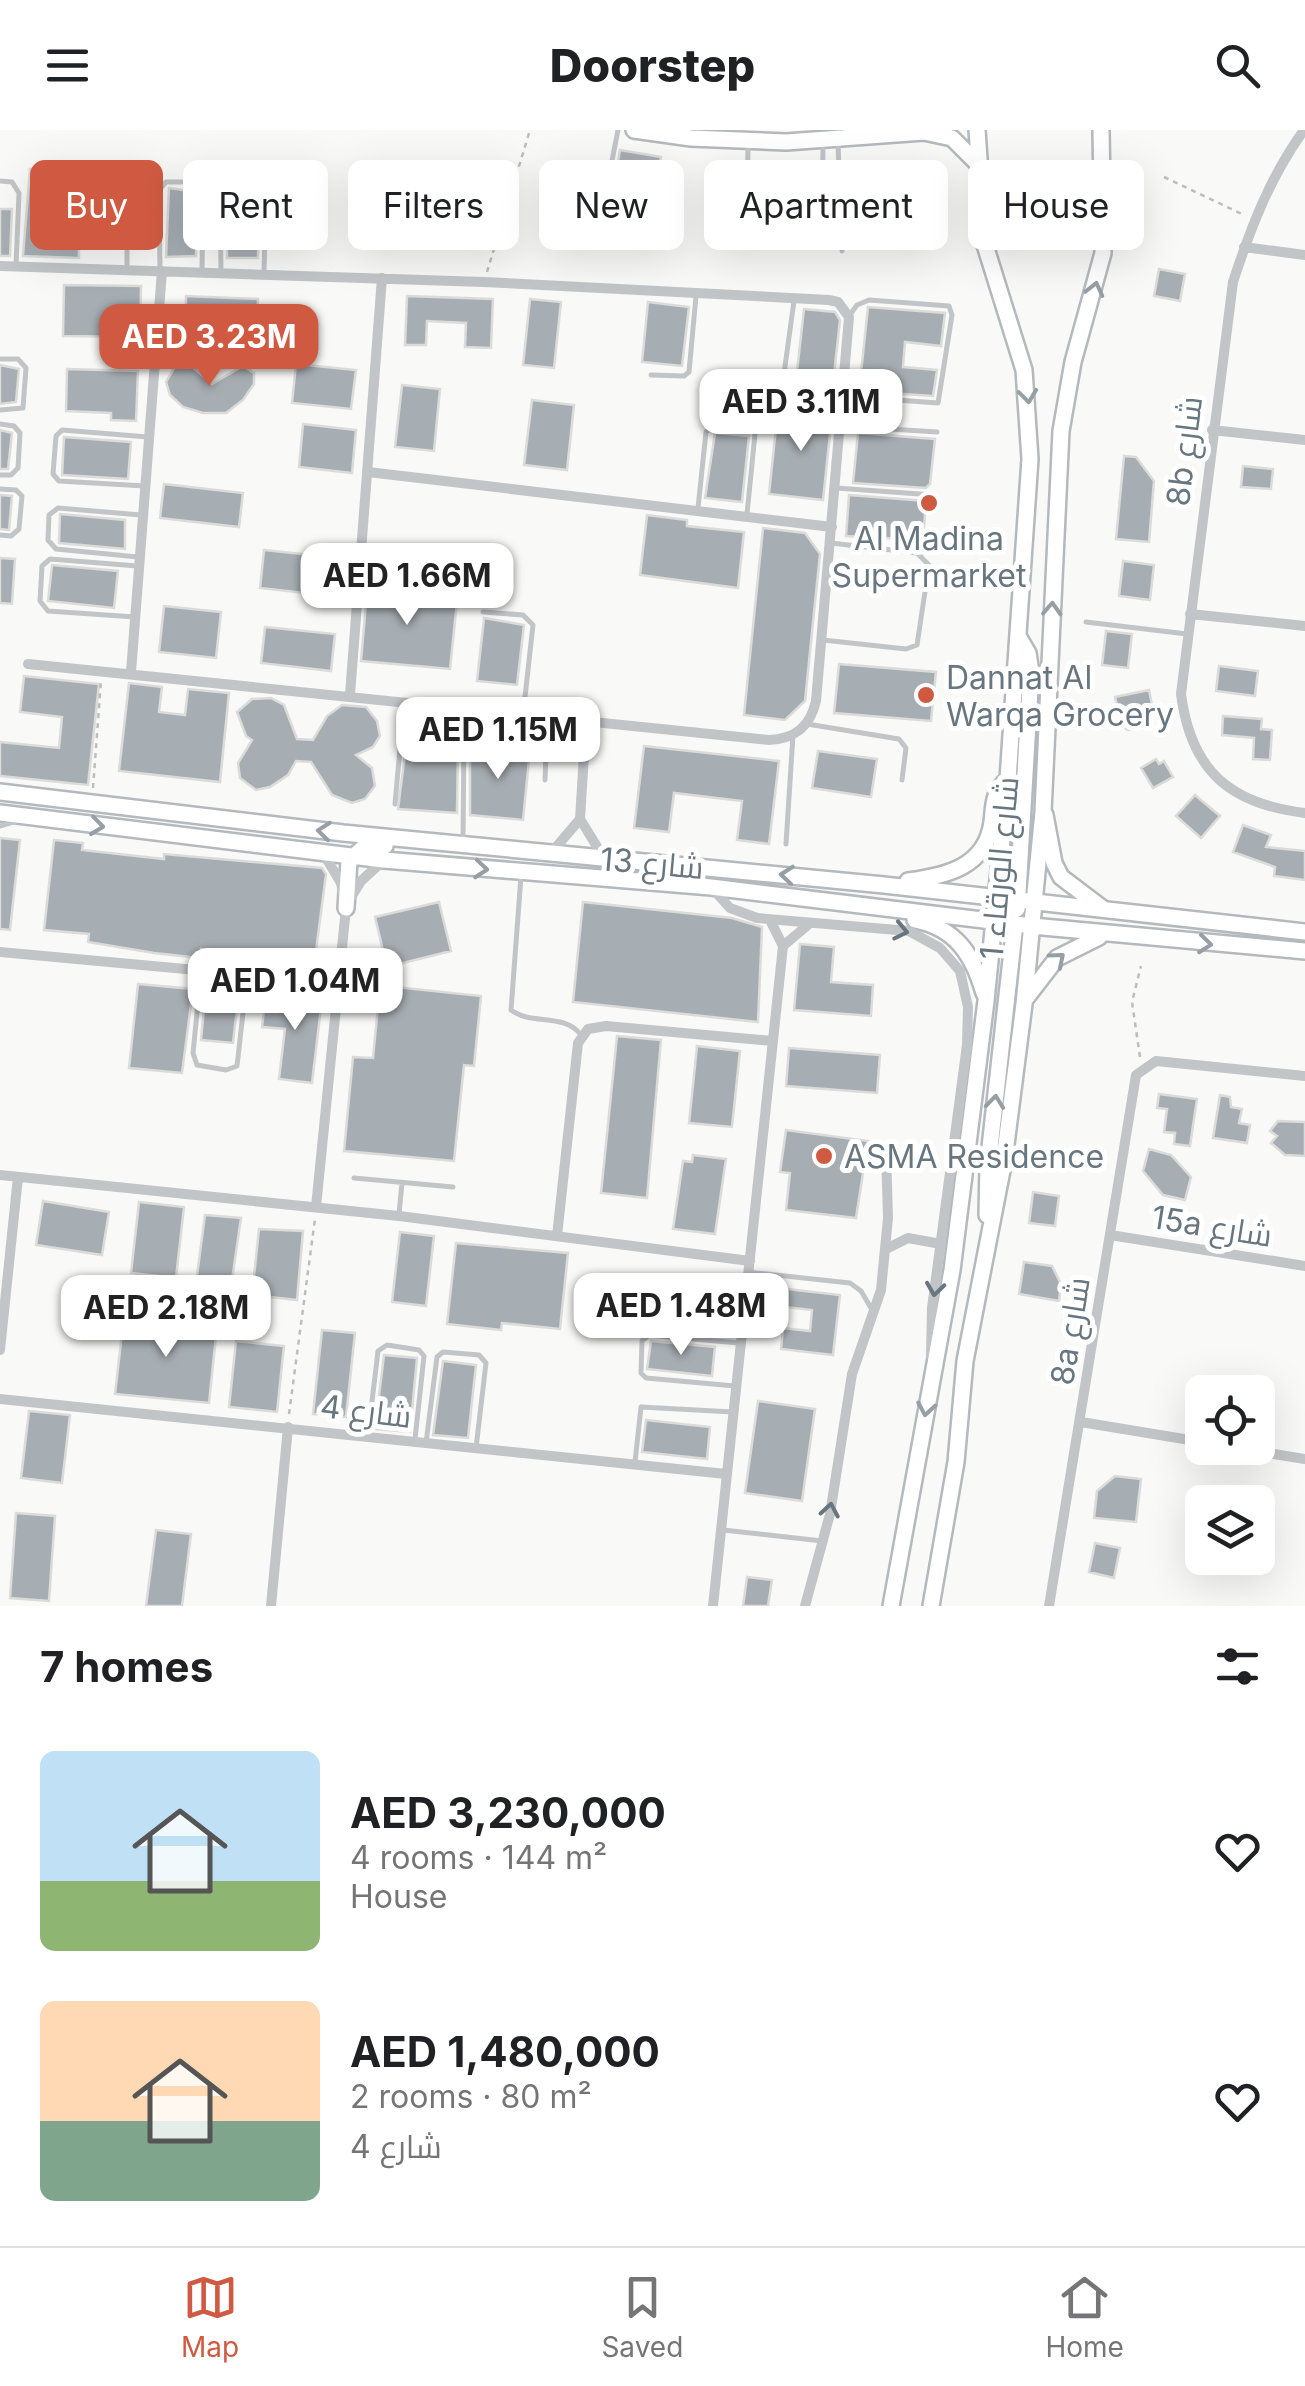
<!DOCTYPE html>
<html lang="en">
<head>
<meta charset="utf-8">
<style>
	:root { --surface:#fff; --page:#f6f6f6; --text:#202124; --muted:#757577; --line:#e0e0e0; --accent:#cf5941 }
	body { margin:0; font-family:Inter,Cairo,sans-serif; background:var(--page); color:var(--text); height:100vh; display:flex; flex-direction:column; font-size:38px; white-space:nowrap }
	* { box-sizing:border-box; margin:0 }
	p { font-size:32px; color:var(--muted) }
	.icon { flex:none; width:55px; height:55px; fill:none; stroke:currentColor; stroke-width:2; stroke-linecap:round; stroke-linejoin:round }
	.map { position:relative; height:1476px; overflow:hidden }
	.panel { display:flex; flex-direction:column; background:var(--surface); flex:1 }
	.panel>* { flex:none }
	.guide { position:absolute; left:30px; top:30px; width:1245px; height:90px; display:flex; gap:20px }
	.controls { position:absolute; left:1185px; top:1245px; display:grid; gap:20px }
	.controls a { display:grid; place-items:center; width:90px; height:90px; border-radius:15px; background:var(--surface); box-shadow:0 10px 40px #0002; font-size:50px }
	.price { position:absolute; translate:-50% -85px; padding:0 22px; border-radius:20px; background:#fff; color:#222; font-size:32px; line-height:65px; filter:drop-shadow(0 2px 5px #0008) }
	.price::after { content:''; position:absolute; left:50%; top:60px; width:30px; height:22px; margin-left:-15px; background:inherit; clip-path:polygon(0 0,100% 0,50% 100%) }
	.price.selected { background:var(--accent); color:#fff }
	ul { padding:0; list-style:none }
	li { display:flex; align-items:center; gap:30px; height:250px; padding:0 40px }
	li span { display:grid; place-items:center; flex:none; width:280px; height:200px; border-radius:15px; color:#555 }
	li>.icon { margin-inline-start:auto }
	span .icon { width:120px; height:120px; fill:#fffc; stroke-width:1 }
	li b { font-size:42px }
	h2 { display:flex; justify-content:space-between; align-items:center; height:120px; padding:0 40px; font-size:42px }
	.pill { padding:0 35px; border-radius:15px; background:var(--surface); box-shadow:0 10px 40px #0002; font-size:35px; line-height:90px }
	.pill.selected { background:var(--accent); color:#fff }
	header { display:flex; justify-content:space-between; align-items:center; height:130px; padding:0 40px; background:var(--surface); font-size:45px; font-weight:800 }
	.tab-bar { display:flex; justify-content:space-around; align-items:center; height:140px; border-top:2px solid var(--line); background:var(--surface); font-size:28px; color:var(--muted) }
	.tab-bar a { display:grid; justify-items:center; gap:5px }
	.tab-bar .selected { color:var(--accent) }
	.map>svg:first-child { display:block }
	.building { fill:#a7aeb3; stroke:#dbdbd9; stroke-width:2.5 }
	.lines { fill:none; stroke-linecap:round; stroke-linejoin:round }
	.secondary-casing { stroke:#b4b9bd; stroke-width:20 }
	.path { stroke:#bbbec0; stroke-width:2.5; stroke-dasharray:5 5; stroke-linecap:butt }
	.lane { stroke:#c1c5c8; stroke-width:5 }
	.street { stroke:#c1c5c8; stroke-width:10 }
	.secondary { stroke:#fff; stroke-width:15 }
	.oneway { stroke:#959fa5 }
	.oneway2 { stroke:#67767f }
	.poi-dot { fill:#cf5941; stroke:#fff; stroke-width:4 }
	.labels { text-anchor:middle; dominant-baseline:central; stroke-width:10; stroke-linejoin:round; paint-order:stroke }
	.street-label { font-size:32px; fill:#67767f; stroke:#fff }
	.poi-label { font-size:32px; fill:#67767f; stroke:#fff; text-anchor:start }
</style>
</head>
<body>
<header><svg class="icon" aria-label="menu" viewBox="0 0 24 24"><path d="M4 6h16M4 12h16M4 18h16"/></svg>Doorstep<svg class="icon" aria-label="search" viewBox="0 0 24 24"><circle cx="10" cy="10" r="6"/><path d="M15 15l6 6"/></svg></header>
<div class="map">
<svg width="1305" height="1476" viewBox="0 0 1305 1476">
	<rect width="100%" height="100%" fill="#f9f9f7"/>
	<path class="building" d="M620,20L661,27L648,103L619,98L608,87Z
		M807,35L808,93L758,94L756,36Z
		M30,39L78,40L79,128L23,126Z
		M169,58L197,62L196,126L166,127Z
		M231,59L260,62L258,128H227L226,64Z
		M0,79H12L10,126H0Z
		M1159,139L1185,144L1180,171L1154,166Z
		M64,155L141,156L140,207L63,206Z
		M186,166L258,169L256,215L185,212Z
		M407,166L493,169L491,218L465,217L466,193L427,191L426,215H405Z
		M530,169L561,172L554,238L523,235Z
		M648,172L689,177L682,236L642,232Z
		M868,177L945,183L941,216L905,212L903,237L937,240L933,266L859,261Z
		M804,179L835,182L840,190L833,254L796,250Z
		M189,234L212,254L243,236L254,243V254L243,270L226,283H203L183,277L170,265L166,252L176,235Z
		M296,234L356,240L351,279L292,273Z
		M0,235L19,239L16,272L0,274Z
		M67,239L138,241L136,291L111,290V283L66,281Z
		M402,255L440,259L434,321L395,317Z
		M532,270L574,275L567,340L524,335Z
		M778,279L832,285L823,370L769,364Z
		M303,294L356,300L352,343L299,337Z
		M0,300L12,303L8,339H0Z
		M715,303L749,306L742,372L705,368Z
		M858,303L935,309L930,354L926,358L853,353Z
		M64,307L131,312L128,349L62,345Z
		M1124,326L1136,327L1154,351L1149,412L1116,409Z
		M1243,336L1273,339L1271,359L1241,357Z
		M164,354L243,363L239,397L160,388Z
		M0,365L12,366L9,400L0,399Z
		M849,365L926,371L923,410L846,406Z
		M60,384L125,390V419L59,413Z
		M647,385L687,390V396L744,402L738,458L640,445Z
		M763,398L805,403L820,424L805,571L785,590L744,585Z
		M264,420L351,429L349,468L260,458Z
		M0,428L15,429L12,474L0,473Z
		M1123,431L1154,435L1150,470L1119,466Z
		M52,435L118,441L114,478L48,471Z
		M368,450L408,455L407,467L457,472L450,539L361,531Z
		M164,476L221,482L216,528L159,522Z
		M484,488L524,495L517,555L477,551Z
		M265,497L335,504L331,541L261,533Z
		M1106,501L1132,504L1128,538L1102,535Z
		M839,534L936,542L931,591L834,583Z
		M1219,536L1258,541L1255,566L1216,561Z
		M24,546L99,554L88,655L0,646V612L59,618L62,587L20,582Z
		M129,553L162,557L159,582L185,585L188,559L229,563L220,652L119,641Z
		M1149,560L1154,585L1145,587L1147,596L1128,600L1122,596L1115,567Z
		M271,568L284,575L297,609L313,610L327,586L342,575L366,577L377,591L380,606L373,617L356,625L372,638L375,656L365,669L352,673L332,665L311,632L296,631L288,645L270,657L256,660L240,648L238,633L252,610L246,606L237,582L252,569Z
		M1223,586L1262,589L1261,599L1272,600L1270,630L1253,629L1254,608L1222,605Z
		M407,608L458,613L457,683L398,679Z
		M470,614L530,620L523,690L470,685Z
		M644,616L779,631L769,714L737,710L742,671L674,663L669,702L634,698Z
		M818,621L877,629L871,667L812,658Z
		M1156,629L1159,634L1164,631L1173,647L1153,658L1141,638Z
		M1195,665L1220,686L1201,708L1176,686Z
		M1243,695L1271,705L1266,717L1305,721V750L1274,746L1275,737L1233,722Z
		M0,708L20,710L10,800L0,799Z
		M54,710L83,713L82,720L164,729V724L322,738L326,744L314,836L201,819L200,828L154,823L88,812L89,804L44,800Z
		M439,772L451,821L387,837L375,787Z
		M583,772L732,788L762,797L758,892L573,872Z
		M800,814L834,817L831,852L873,855L871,886L794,880Z
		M358,853L481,866L474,936L464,935L454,1031L344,1021L353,927L373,928L378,876L355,873Z
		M138,854L193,859L182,943L129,938Z
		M206,857L239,861L233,913L201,910Z
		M266,863L322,869L312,953L279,949L285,899L262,897Z
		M617,906L661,910L647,1068L601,1063Z
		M697,916L740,921L732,997L689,993Z
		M789,918L880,925L877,963L786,956Z
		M1159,964L1197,969L1190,1016L1174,1014L1175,1003L1164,1002L1167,979L1157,978Z
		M1220,965L1230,967L1231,977L1242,979L1239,993L1250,995L1247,1013L1213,1008Z
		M1278,991L1305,992V1026L1285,1025L1271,1013L1277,1006L1270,1001Z
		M786,1000L868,1011L856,1088L786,1080L790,1043L780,1042Z
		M1149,1019L1171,1025L1191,1047L1185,1070L1163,1065L1143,1041Z
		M693,1025L726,1029L715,1104L673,1099L683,1031L692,1032Z
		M1033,1062L1059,1066L1055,1096L1029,1093Z
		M43,1071L109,1082L102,1125L36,1115Z
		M139,1072L184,1077L176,1148L131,1143Z
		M205,1085L241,1088L231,1157L196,1153Z
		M259,1099L303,1101L297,1170L252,1165Z
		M400,1102L434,1106L426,1176L392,1172Z
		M456,1113L568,1123L560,1199L502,1193L501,1200L447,1194Z
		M1024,1132L1052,1136L1061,1154L1059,1171L1019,1164Z
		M787,1159L840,1165L833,1225L781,1219L783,1198L810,1201L812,1180L785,1177Z
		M124,1186L217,1196L209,1273L115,1264Z
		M322,1200L355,1203L346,1287L313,1284Z
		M236,1211L284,1216L277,1282L229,1277Z
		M651,1211L715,1217L712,1246L647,1239Z
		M384,1225L417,1228L410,1302L375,1299Z
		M443,1231L476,1235L468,1308L433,1305Z
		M758,1271L815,1279L802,1371L745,1363Z
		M29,1281L70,1285L62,1353L21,1348Z
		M646,1290L710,1297L707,1329L642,1322Z
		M1115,1346L1141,1349L1136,1392L1094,1388L1097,1361Z
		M16,1383L55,1386L49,1471L10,1468Z
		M156,1400L191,1404L182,1476H146Z
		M1095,1413L1120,1418L1114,1448L1089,1442Z
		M747,1447L772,1450L768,1476H743Z"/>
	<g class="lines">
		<defs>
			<path id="secondary" d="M634,0L691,8L786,12L924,2L952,8L980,36
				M0,662L343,703L884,755L1305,802
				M0,683L384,730L711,757L1032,796L1305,821
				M1045,685L1054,733L1061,747L1102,778
				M908,751C946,746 986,737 992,692C994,674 993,662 1008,649
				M346,778L349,731L364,717L385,716
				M1017,779L1031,542L1028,523L1018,506
				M915,790C956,798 973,825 984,863
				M1027,867L1057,828L1099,807
				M987,1085L988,1035L1015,794L998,768
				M891,1476L952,1140L986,871L1008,649L1030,329L1024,240L985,115L977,0
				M931,1476L956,1332L965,1231L1004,1030L1024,874L1043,682L1061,301L1073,232L1103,123L1101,0"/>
		</defs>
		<use href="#secondary" class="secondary-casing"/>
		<path class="path" d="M1164,47L1244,85
			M487,142L530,0
			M93,658L101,551
			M1140,927L1132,872L1141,836
			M289,1284L315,1089"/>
		<path class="lane" d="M748,13L747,100L757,111L815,112L822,107L823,14
			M838,13L842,121
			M0,51L12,52L19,63L16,135
			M615,103L605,98L601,87L618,0
			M127,137V41
			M160,140L159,60L166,52H196L203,59L202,142
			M221,142L220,61L228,53H260L266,59L264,142
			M794,171L783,251L786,262L938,273L952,185L949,176L869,170L857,175L849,186
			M0,229H18L26,238L23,278L0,280
			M651,245L684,246L689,242L696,166
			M0,294L14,296L20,303L18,338L11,345H0
			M841,296L937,302
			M145,356L59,351L53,344L56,306L62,300L148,307
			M836,358L934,365
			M0,359L16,360L22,366L19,399L11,406L0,405
			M698,378L706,302L717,293L749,296L755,304L747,384
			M138,427L56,419L48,410L49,385L58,378L141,385
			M483,482L523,485L533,495L523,585
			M135,487L48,481L40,471L42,436L50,429L137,436
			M1086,492L1187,504
			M823,510L906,519L917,515L929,435L917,423L831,413
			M807,594L899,609L906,618L902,650
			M402,601L538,615L546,623L545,650
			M395,674L404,574
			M0,696L16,691
			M463,711L464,607
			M786,714L793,605
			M521,746L511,880C532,896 563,882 581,905
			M201,843L193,923L197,935L226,940L237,936L243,883
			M354,1048L453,1057
			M399,1084L402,1053
			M748,1142L850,1153L861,1161L874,1183
			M735,1256L646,1248L641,1243L642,1211L649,1205L739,1213
			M368,1305L378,1221L387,1215L419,1220L424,1226L415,1309
			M426,1313L437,1227L443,1222L479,1225L486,1233L476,1318
			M635,1332L641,1277L733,1282
			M723,1400L822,1411"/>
		<path class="street" d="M1304,0C1270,47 1251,97 1233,152L1181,564C1191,641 1230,674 1305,683
			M1244,117L1305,125
			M0,136L484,152L829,170L838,172L849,187L816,571C810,597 795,609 769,610L28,534
			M1212,300L1305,310
			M368,342L832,397
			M1190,484L1305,496
			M131,542L162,141
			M350,565L382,148
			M586,593L580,689L604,728
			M552,722L580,689
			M712,758L730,778L757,788L909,801L940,818L960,841L968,877L967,915L932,1178L931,1225
			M348,772L361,751L384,730
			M783,816L809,794
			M0,822L339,853
			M0,1045L399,1086L750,1131
			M316,1077L346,778L341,753L323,723
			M1110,1105L1305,1136
			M557,1106L578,913L588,899L606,896L773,911
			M886,1119L908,1108L941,1114
			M0,1220L18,1047
			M0,1269L726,1344
			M1081,1292L1202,1312
			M1237,1318L1305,1329
			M271,1476L288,1297
			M713,1476L783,816L770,790
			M805,1476L830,1384L852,1244L881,1160L888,1088L886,1021
			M1049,1476L1136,945L1156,931L1305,946"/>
		<use href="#secondary" class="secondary"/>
	</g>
	<defs><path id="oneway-chevron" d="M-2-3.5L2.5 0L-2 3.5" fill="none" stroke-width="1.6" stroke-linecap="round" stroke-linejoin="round" transform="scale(2.5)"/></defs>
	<g class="oneway">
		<use href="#oneway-chevron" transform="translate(1095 159) rotate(-76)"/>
		<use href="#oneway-chevron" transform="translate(1028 266) rotate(83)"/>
		<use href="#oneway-chevron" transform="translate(1052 479) rotate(-87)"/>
		<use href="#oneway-chevron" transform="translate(97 696) rotate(7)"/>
		<use href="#oneway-chevron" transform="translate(324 701) rotate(-174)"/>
		<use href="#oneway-chevron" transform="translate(481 739) rotate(5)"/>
		<use href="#oneway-chevron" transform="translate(787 745) rotate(-175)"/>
		<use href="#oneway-chevron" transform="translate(1205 814) rotate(6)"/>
		<use href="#oneway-chevron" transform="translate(1058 829) rotate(-40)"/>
		<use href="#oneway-chevron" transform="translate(995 972) rotate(-84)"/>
		<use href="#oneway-chevron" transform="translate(926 1279) rotate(100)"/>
	</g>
	<g class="oneway2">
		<use href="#oneway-chevron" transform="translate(901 801) rotate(12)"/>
		<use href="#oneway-chevron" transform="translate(935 1159) rotate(98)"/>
		<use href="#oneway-chevron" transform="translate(830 1380) rotate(-80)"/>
	</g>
	<g class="poi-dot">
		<circle cx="929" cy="373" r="10"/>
		<circle cx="926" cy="565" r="10"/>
		<circle cx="824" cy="1026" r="10"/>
	</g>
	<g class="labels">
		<g class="street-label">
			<text transform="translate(1184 321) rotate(-83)">8b شارع</text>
			<text transform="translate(652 733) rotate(5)">شارع 13</text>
			<text transform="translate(999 738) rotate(-85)">شارع الورقاء 1</text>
			<text transform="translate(1212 1096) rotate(9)">15a شارع</text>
			<text transform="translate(1070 1201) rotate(-81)">8a شارع</text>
			<text transform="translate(366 1281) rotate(7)">شارع 4</text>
		</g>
		<g class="poi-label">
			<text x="929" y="408" text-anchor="middle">Al Madina<tspan x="929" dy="37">Supermarket</tspan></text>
			<text x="946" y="547">Dannat Al<tspan x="946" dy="37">Warqa Grocery</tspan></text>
			<text x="844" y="1026">ASMA Residence</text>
		</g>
	</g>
</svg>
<div class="controls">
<a><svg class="icon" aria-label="locate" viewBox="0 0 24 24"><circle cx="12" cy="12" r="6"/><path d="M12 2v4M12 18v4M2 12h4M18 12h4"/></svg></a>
<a><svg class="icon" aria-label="layers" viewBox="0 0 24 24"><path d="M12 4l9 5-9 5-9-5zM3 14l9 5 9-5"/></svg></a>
</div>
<b class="price selected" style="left:209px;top:259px">AED 3.23M</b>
<b class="price" style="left:801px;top:324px">AED 3.11M</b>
<b class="price" style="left:407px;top:498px">AED 1.66M</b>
<b class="price" style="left:498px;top:652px">AED 1.15M</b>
<b class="price" style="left:295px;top:903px">AED 1.04M</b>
<b class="price" style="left:681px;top:1228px">AED 1.48M</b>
<b class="price" style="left:166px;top:1230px">AED 2.18M</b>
<div class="guide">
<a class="pill selected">Buy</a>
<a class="pill">Rent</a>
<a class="pill">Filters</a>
<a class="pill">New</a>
<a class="pill">Apartment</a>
<a class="pill">House</a>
</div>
</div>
<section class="panel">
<h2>7 homes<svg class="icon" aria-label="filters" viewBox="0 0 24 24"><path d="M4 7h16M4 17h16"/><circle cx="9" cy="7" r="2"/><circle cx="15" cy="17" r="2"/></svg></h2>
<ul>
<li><span style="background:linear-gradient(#bfe0f5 65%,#8fb573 0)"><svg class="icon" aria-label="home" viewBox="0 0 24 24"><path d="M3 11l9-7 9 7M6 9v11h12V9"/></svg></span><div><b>AED 3,230,000</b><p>4 rooms · 144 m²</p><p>House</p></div><svg class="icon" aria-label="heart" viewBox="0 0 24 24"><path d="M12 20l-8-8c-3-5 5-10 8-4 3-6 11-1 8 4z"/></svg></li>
<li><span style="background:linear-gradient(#ffd9b3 60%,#7fa58c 0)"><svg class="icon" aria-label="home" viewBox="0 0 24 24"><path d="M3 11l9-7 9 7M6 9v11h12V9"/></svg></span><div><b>AED 1,480,000</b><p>2 rooms · 80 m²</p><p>شارع 4</p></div><svg class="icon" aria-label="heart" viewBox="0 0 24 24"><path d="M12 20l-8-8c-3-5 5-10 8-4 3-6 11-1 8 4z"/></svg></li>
</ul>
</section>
<nav class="tab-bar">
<a class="selected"><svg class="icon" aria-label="map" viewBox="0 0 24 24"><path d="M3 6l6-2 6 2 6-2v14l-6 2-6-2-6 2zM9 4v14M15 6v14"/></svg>Map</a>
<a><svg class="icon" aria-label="saved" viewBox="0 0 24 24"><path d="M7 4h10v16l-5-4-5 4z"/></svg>Saved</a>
<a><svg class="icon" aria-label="home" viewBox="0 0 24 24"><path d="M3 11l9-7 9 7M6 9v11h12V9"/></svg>Home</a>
</nav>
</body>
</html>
